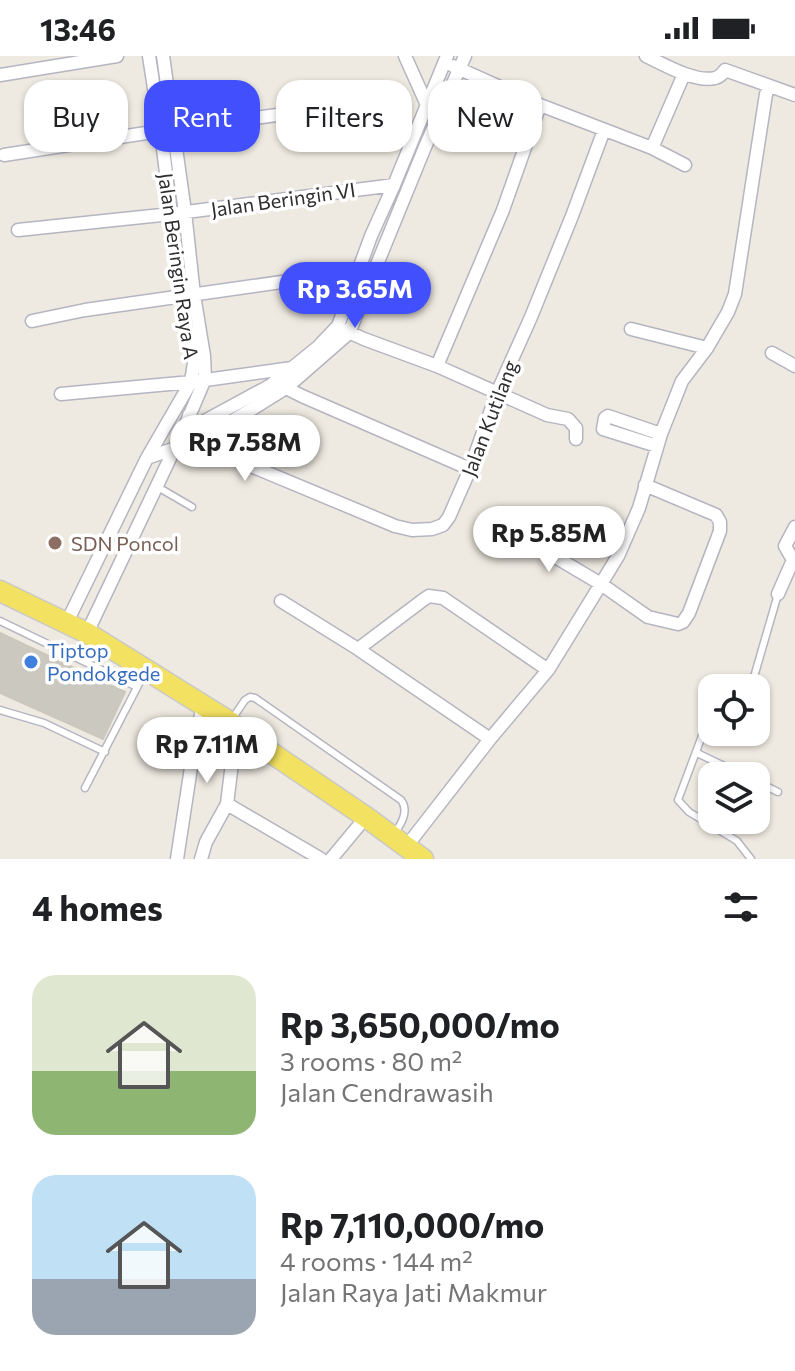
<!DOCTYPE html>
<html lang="en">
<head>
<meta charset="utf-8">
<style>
	:root { --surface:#fff; --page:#f6f6f6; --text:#202124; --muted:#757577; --accent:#414ffc }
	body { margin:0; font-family:Commissioner,sans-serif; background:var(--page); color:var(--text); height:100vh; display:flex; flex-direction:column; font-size:30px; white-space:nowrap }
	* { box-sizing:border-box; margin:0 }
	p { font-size:26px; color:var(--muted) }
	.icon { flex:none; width:44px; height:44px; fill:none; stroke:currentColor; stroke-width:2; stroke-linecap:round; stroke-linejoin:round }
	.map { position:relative; height:803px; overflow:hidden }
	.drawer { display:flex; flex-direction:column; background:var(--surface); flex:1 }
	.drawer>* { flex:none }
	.guide { position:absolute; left:24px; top:24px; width:748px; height:72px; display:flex; gap:16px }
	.buttons { position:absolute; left:698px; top:618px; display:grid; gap:16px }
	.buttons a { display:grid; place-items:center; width:72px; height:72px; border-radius:16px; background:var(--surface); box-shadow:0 2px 6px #0004; font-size:40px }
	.price { position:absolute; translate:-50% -68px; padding:0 18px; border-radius:28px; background:#fff; color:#222; font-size:26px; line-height:52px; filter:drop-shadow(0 2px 4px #0008) }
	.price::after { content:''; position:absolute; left:50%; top:48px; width:24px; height:18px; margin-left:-12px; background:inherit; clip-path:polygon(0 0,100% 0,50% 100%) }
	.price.on { background:var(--accent); color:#fff }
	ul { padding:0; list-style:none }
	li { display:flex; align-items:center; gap:24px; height:200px; padding:0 32px }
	li span { display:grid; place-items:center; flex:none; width:224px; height:160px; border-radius:24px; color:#555 }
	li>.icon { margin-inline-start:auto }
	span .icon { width:96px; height:96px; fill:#fffc; stroke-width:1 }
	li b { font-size:34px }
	h2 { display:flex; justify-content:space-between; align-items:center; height:96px; padding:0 32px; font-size:34px }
	.pill { padding:0 28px; border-radius:24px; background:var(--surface); box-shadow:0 2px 6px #0004; font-size:28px; line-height:72px }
	.pill.on { background:var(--accent); color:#fff }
	.status { display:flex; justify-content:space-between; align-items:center; height:56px; padding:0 40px; background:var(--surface); direction:ltr }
	.status svg { height:22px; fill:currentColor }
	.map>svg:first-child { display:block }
	.building { fill:#cbc8bf; stroke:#cbc7ba; stroke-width:2 }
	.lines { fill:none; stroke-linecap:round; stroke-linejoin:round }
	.lane-casing { stroke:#b4b5c1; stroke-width:9 }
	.street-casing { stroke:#b4b5c1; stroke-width:15 }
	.primary-casing { stroke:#c9c9c9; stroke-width:23 }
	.lane { stroke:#fff; stroke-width:6 }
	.street { stroke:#fff; stroke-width:12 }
	.primary { stroke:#f3e162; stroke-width:20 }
	.education-dot { fill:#8d6e63; stroke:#fff; stroke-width:3 }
	.shop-dot { fill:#3f7fe0; stroke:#fff; stroke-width:3 }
	.labels { text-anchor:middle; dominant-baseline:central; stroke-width:7; stroke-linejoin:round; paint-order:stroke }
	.street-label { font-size:20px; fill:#2e2e2e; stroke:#fff }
	.education-label { font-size:20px; fill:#785e54; stroke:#fff; text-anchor:start }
	.shop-label { font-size:20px; fill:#366cbe; stroke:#fff; text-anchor:start }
</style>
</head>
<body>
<div class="status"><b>13:46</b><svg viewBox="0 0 49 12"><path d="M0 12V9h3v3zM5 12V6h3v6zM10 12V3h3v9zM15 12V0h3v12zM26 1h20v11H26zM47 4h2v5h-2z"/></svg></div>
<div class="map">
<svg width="795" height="803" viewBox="0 0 795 803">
	<rect width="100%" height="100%" fill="#efeae1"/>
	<path class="building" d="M0,577L125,636L103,683L0,637Z"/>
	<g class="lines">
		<defs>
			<path id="lane" d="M156,430L192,451
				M0,565L137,631
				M748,632L754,621L778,538
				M712,653L678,744L689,756L737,785L751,803
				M0,654L44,667L105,696
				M232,663L245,644L250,641L255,642L401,744C409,754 402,768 394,777
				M697,697L745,720
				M756,725L778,736
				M85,732L144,618"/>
			<path id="street" d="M405,0L427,49
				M646,0C663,8 695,27 715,22C720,21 722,18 725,14
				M453,10L540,49L652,92L685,109
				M725,14L795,39
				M0,19L117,0
				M652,92L684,18
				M4,99L172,73L382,45
				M18,174L171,158L394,129
				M32,265L85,254L345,217
				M631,273L707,292
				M344,274L364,283L437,310L547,359L568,363L576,372V383
				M772,297L795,310
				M437,310L503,154L540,49
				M284,329L286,332L302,340L470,413
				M61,338L191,326L292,312
				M189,359C195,377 205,386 220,397L395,470L412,474L432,473L443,469L449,461L470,413L497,337L531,261L572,160L604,74
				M188,374L271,329L318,291L338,270L371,180L394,129L447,0
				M657,390L603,373L605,362L608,360L661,378
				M147,402L201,383L254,352L286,332L349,277L425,91L465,0
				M515,477L601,528L648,561L678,568L683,566L689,557L720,475V466L716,459L645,429
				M778,538L793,504L785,490L795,471
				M281,545L358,593L490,683
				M67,566L147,402L191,326L194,307L181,241L162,84L149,0
				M87,577L182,377L205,323L204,300L194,239L185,156L163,0
				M358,593L423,544L429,540L443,542L548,614
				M227,748L321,803
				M406,791L490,683L548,614L601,528L618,500L639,452L661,378L682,325L707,292L728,256L735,238L766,38
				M177,803L194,692L203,649
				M201,803L206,786L227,748L232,707L248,681
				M331,803L366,761"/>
			<path id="primary" d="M0,535L87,577L230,666L248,681L366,761L423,803"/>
		</defs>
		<use href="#lane" class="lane-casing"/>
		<use href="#street" class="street-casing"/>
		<use href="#primary" class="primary-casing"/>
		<use href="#lane" class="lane"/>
		<use href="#street" class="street"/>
		<use href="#primary" class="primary"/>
	</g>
	<circle class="education-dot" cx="55" cy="487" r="8"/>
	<circle class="shop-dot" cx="31" cy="606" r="8"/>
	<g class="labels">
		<g class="street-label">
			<text transform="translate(283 143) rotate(-8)">Jalan Beringin VI</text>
			<text transform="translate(179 210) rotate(82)">Jalan Beringin Raya A</text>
			<text transform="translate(489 362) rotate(-69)">Jalan Kutilang</text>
		</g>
		<g class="education-label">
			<text x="71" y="487">SDN Poncol</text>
		</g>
		<g class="shop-label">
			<text x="47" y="594">Tiptop<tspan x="47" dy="23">Pondokgede</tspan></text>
		</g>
	</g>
</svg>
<div class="buttons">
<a><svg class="icon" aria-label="locate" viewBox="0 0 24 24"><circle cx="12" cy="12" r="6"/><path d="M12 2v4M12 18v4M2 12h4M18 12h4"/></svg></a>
<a><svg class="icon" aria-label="layers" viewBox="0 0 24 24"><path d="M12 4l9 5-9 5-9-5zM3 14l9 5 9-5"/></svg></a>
</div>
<b class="price on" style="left:355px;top:274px">Rp 3.65M</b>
<b class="price" style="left:245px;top:427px">Rp 7.58M</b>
<b class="price" style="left:549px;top:518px">Rp 5.85M</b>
<b class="price" style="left:207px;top:729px">Rp 7.11M</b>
<div class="guide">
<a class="pill">Buy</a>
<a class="pill on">Rent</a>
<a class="pill">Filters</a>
<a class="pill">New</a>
</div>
</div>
<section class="drawer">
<h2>4 homes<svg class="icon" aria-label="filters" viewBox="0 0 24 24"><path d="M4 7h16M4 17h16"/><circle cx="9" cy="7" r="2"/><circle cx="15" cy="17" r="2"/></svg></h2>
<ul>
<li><span style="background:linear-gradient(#dfe7d0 60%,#8fb573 0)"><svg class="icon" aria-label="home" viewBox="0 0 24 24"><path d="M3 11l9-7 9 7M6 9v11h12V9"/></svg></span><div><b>Rp 3,650,000/mo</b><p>3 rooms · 80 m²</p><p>Jalan Cendrawasih</p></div></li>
<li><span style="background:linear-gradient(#bfe0f5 65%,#9aa5b1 0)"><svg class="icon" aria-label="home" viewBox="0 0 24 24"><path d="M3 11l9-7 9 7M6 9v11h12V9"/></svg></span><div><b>Rp 7,110,000/mo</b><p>4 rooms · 144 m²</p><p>Jalan Raya Jati Makmur</p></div></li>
</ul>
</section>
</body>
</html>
